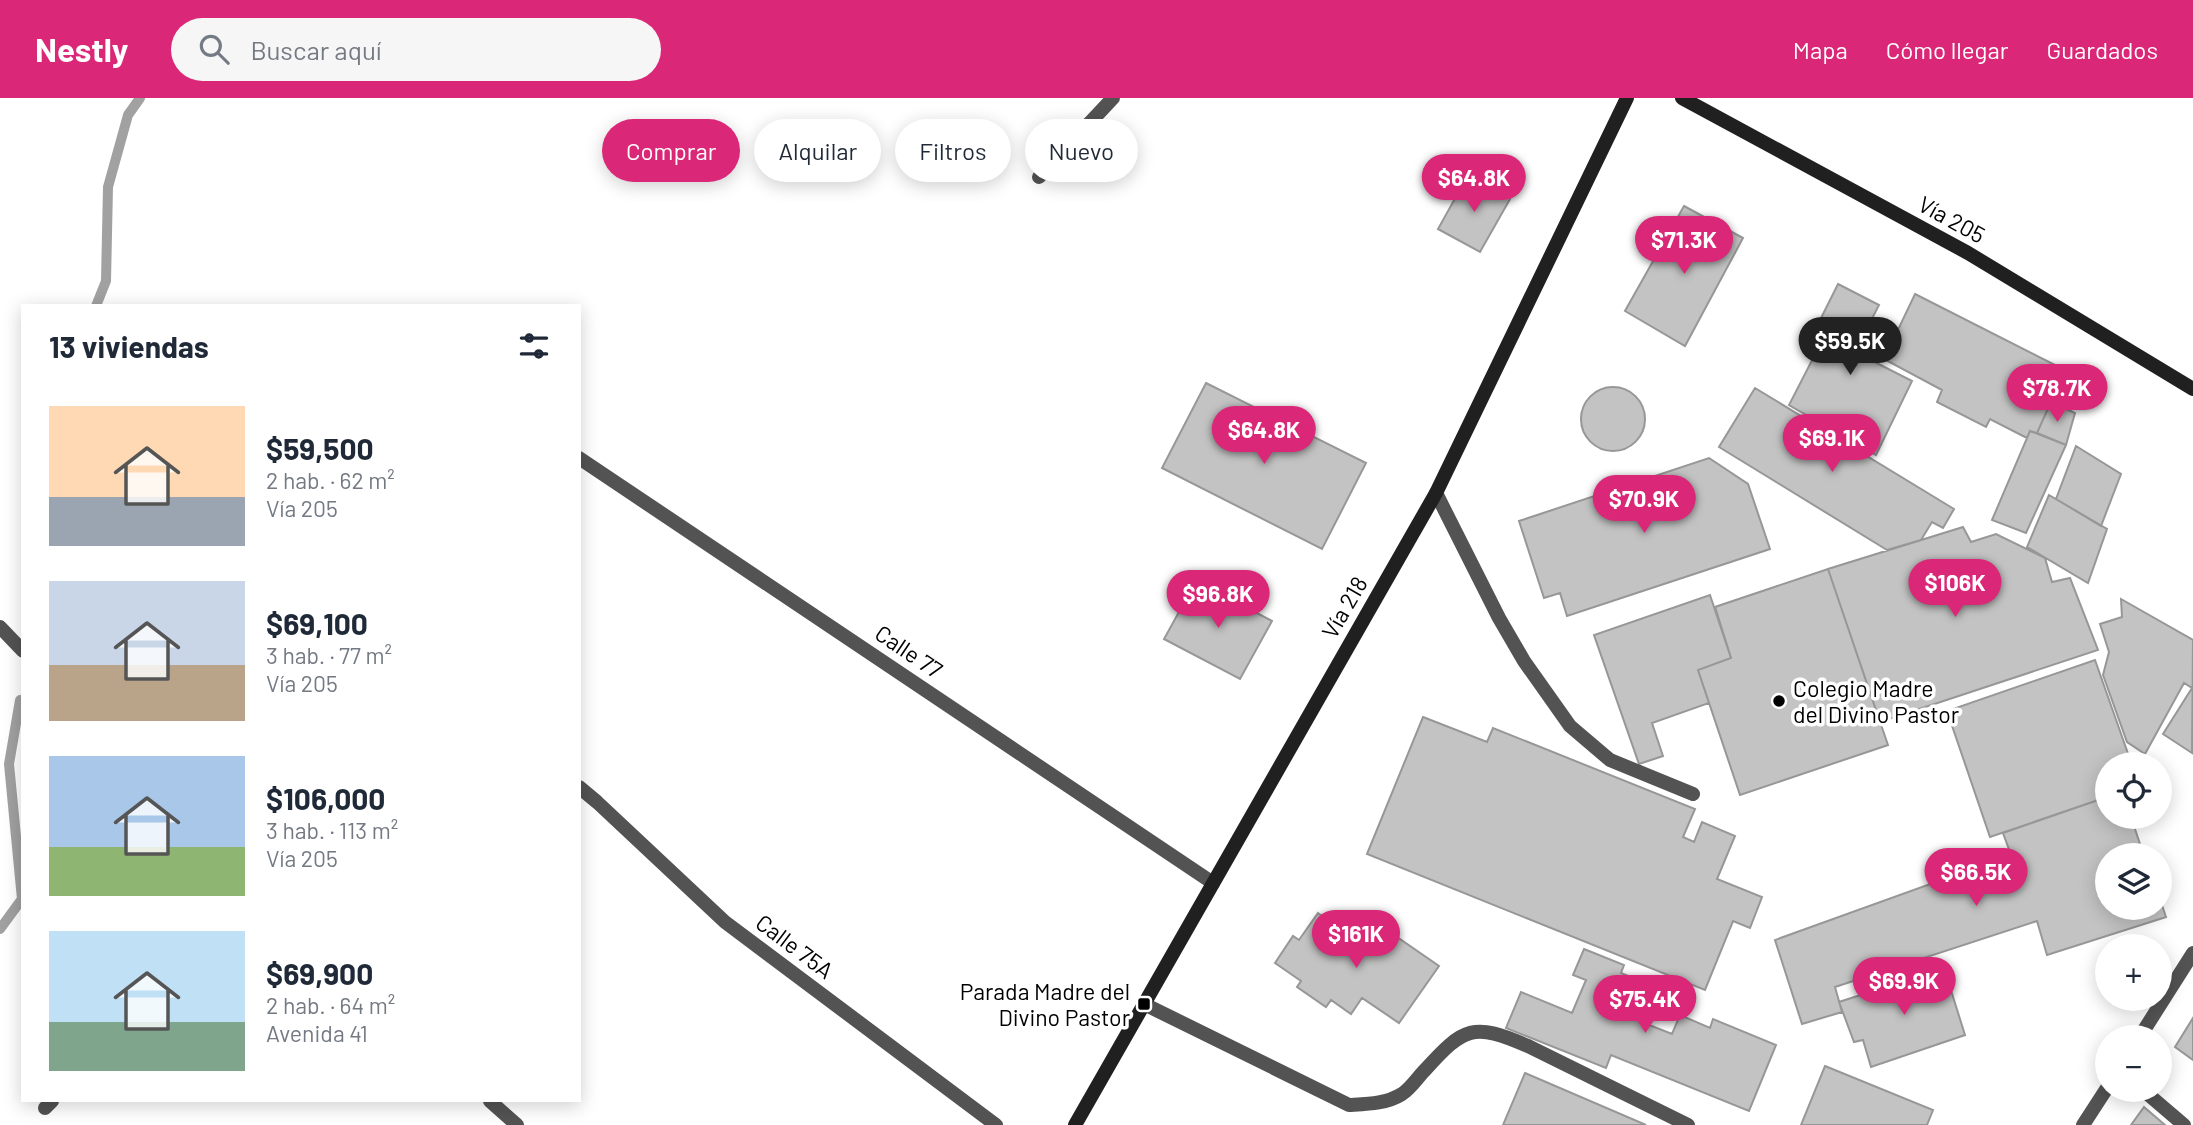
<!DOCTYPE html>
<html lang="es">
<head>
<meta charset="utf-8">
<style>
	:root { --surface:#fff; --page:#f6f6f7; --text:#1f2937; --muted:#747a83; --accent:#db2777 }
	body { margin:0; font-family:Barlow,sans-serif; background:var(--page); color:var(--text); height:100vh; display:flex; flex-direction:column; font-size:26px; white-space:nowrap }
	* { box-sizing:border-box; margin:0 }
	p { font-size:23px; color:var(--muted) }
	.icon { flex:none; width:38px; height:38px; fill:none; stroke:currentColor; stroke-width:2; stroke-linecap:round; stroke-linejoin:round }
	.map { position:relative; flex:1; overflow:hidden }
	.panel { position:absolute; left:21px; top:206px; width:560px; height:798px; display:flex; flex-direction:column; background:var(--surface); border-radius:0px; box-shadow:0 4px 18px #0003 }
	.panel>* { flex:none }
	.hud { position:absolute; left:602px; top:21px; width:665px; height:63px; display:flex; gap:14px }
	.fabs { position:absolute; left:2095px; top:654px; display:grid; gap:14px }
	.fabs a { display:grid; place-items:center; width:77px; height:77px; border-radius:50%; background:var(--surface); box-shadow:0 4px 18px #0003; font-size:35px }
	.price { position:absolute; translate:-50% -60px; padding:0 16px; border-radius:24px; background:var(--accent); color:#fff; font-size:23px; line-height:46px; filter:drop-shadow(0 2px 4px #0008) }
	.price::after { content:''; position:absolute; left:50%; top:42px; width:21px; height:16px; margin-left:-10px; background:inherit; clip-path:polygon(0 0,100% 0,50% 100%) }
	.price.active { background:#222; color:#fff }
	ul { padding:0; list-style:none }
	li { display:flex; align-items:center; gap:21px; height:175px; padding:0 28px }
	li span { display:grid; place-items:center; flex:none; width:196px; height:140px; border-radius:0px; color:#555 }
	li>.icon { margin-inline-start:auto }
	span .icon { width:84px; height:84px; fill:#fffc; stroke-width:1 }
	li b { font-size:30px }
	h2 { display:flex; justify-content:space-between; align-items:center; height:84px; padding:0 28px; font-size:30px }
	.pill { padding:0 24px; border-radius:32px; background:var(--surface); box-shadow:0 4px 18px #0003; font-size:24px; line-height:63px }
	.pill.active { background:var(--accent); color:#fff }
	header { display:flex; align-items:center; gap:42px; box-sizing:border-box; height:98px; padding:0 35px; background:var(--accent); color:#fff }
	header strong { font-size:33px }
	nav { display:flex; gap:38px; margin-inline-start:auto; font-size:24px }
	.search { width:490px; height:63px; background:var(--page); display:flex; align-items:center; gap:18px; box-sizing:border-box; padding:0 24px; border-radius:38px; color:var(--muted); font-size:26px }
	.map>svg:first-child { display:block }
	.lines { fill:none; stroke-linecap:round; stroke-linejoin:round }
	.stream { stroke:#a1a1a1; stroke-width:10 }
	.building { fill:#c3c3c3; stroke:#979797; stroke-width:2 }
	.lane { stroke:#535353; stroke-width:14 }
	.street { stroke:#535353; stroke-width:14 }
	.secondary { stroke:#202020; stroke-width:14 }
	.poi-dot { fill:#000; stroke:#fff; stroke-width:2.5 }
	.labels { text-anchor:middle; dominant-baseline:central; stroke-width:7; stroke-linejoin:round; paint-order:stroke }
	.street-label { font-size:23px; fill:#000; stroke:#fff }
	.poi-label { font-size:23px; fill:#000; stroke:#fff; text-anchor:start }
</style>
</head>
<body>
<header>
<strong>Nestly</strong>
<div class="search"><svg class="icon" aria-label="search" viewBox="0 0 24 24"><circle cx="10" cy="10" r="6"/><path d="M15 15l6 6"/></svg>Buscar aquí</div>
<nav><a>Mapa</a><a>Cómo llegar</a><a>Guardados</a></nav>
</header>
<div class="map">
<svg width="2193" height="1027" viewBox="0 0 2193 1027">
	<rect width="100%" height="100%" fill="#fff"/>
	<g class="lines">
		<path class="stream" d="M96,208L106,183L108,89L128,17L140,0
			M0,831L22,801L9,666L20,602"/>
	</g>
	<path class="building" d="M1468,77L1510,101L1480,154L1438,131Z
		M1684,108L1743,140L1685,248L1625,213Z
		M1838,186L1879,207L1855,254L1912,283L1876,357L1789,307L1824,239L1818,226Z
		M1915,196L2065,272L2037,335L2030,333L2027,340L1990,321L1986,329L1937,304L1942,292L1884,261Z
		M1206,285L1366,365L1322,451L1162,370Z
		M1581 321a32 32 0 1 1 64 0a32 32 0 1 1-64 0Z
		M1755,290L1954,411L1943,430L1932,424L1921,442L1887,452L1719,349Z
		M2051,304L2075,315L2066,347L2037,335Z
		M2030,333L2066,347L2026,435L1992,422Z
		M2076,348L2121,376L2101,428L2056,401Z
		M1709,360L1748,386L1770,451L1567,518L1560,495L1544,500L1519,423Z
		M2049,397L2107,431L2088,485L2027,449Z
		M1963,429L1971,444L1996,436L2045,460L2052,484L2070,480L2098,552L1880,624L1828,471Z
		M1828,471L1888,647L1740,697L1698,572L1731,560L1715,509Z
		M1196,483L1272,523L1240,581L1164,541Z
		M1710,497L1731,560L1698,572L1709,605L1652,625L1663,658L1639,666L1594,537Z
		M2121,501L2193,542L2192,655L2163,636L2192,590L2184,585L2145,656L2127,644L2103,577L2109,554L2100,526L2122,519Z
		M2095,562L2132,667H2107V699L1990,739L1947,613Z
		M1423,619L1487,644L1493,630L1695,711L1683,739L1694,744L1702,724L1735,738L1717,781L1762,799L1750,830L1733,823L1705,892L1367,756Z
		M2107,699V719H2131L2144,758H2107V810H2160V801L2166,819L2047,857L2037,823L1835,889L1842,914L1802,926L1775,842L2011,757L2003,735Z
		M1318,815L1358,843L1361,839L1383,853L1394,837L1439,868L1399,925L1362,900L1351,916L1331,902L1326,909L1297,889L1301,883L1275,865L1293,838L1299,842Z
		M1584,851L1624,867L1621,875L1659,891L1644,925L1672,936L1680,917L1710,930L1713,921L1776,947L1749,1013L1611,957L1606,970L1506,930L1521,894L1572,915L1586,882L1573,877Z
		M1944,870L1965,937L1871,969L1863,942L1854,944L1839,904Z
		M2193,920V962L2175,949Z
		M1825,968L1933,1012L1927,1027H1801Z
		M1525,975L1646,1027H1503Z
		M2144,1009L2165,1027H2131Z"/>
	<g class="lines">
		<path class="lane" d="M1436,395L1499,520L1524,563L1570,628L1610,662L1693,696
			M1144,906L1349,1007C1367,1006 1386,1006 1402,996C1411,990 1418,979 1425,972C1464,929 1473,924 1528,948L1688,1027"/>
		<path class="street" d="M1039,79L1113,0
			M579,360L1213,785
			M0,529L23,553
			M579,689L597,704L725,824L996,1027
			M2139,940L2193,855
			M2143,992L2184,1027
			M490,1003L517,1027
			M45,1010L52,1003
			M2083,1027L2107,990"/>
		<path class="secondary" d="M1682,0L1968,155L2193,291
			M1075,1027L1436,395L1627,0"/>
	</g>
	<g class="poi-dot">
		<circle cx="1779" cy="603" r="7"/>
		<rect x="1137" y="899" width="14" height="14" rx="3.5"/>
	</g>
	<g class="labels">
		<g class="street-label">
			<text transform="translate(1952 121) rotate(29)">Vía 205</text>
			<text transform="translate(1344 509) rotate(-60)">Vía 218</text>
			<text transform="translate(909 553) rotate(34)">Calle 77</text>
			<text transform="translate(795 848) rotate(37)">Calle 75A</text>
		</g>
		<g class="poi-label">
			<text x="1793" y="590">Colegio Madre<tspan x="1793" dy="26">del Divino Pastor</tspan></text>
			<text x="1130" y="893" text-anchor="end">Parada Madre del<tspan x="1130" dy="26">Divino Pastor</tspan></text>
		</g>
	</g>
</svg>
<div class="fabs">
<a><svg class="icon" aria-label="locate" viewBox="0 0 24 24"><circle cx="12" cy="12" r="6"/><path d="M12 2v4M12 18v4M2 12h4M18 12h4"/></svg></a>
<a><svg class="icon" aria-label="layers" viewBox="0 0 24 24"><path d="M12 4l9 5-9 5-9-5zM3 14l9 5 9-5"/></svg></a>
<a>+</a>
<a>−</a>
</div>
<b class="price" style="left:1474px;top:116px">$64.8K</b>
<b class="price" style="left:1684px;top:178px">$71.3K</b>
<b class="price active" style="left:1850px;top:279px">$59.5K</b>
<b class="price" style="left:2057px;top:326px">$78.7K</b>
<b class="price" style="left:1264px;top:368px">$64.8K</b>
<b class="price" style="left:1832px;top:376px">$69.1K</b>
<b class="price" style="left:1644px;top:437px">$70.9K</b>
<b class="price" style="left:1955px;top:521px">$106K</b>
<b class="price" style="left:1218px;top:532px">$96.8K</b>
<b class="price" style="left:1976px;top:810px">$66.5K</b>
<b class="price" style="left:1356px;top:872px">$161K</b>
<b class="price" style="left:1904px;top:919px">$69.9K</b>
<b class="price" style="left:1645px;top:937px">$75.4K</b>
<div class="hud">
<a class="pill active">Comprar</a>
<a class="pill">Alquilar</a>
<a class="pill">Filtros</a>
<a class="pill">Nuevo</a>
</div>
<section class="panel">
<h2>13 viviendas<svg class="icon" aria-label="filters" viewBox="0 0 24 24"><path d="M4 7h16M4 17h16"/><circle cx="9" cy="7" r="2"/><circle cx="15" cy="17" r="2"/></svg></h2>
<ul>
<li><span style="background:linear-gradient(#ffd9b3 65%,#9aa5b1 0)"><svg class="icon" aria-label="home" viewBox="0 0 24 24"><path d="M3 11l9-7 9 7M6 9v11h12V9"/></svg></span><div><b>$59,500</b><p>2 hab. · 62 m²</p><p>Vía 205</p></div></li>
<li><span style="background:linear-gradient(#c9d6e8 60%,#b9a48a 0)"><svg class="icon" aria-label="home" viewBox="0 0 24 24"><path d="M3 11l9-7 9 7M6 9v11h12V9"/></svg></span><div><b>$69,100</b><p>3 hab. · 77 m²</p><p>Vía 205</p></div></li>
<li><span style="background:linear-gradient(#a9c7e8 65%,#8fb573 0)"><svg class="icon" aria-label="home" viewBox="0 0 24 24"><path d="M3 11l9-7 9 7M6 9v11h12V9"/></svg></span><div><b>$106,000</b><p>3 hab. · 113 m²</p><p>Vía 205</p></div></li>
<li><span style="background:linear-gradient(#bfe0f5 65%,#7fa58c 0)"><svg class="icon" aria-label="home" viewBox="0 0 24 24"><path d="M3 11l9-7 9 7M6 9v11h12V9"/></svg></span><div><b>$69,900</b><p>2 hab. · 64 m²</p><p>Avenida 41</p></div></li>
</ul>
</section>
</div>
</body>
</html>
